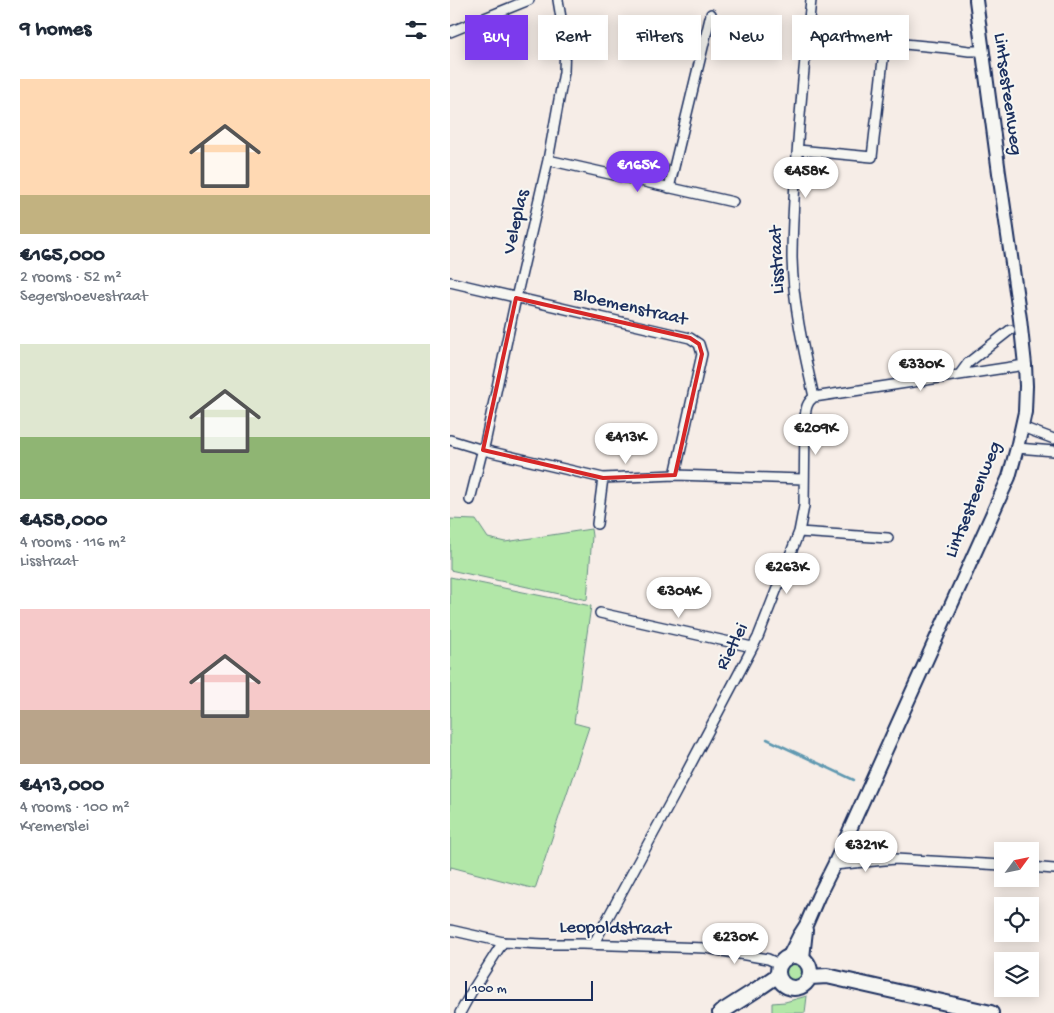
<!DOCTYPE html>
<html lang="en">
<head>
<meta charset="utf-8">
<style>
	:root { --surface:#fff; --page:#f2f2f3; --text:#1f2937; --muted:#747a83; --accent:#7c3aed }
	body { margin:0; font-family:"Gochi Hand",sans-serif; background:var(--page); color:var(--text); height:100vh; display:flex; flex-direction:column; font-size:19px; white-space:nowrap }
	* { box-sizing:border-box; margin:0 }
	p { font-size:16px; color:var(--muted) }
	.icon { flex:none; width:28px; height:28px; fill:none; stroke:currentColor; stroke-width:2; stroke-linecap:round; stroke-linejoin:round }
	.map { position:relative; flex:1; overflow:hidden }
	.sheet { display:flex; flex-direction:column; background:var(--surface); width:450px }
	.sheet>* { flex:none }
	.top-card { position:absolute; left:15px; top:15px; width:475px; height:45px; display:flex; gap:10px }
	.needle { width:32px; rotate:57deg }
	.tools { position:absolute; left:544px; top:842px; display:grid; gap:10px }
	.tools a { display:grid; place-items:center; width:45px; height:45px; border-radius:0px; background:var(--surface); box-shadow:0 2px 12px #0003; font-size:25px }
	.scale { position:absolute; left:15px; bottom:12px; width:128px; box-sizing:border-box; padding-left:5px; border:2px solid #1b2f5e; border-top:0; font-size:14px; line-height:18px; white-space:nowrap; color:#1b2f5e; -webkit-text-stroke:4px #f6f6f2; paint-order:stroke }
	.price { position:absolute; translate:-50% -42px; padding:0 11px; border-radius:18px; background:#fff; color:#222; font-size:16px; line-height:32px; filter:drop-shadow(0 1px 2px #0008) }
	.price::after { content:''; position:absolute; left:50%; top:30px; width:15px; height:11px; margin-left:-8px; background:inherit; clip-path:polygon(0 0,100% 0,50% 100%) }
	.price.on { background:var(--accent); color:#fff }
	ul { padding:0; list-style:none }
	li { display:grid; align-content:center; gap:10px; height:265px; padding:0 20px }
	li span { display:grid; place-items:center; height:155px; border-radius:0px; color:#555 }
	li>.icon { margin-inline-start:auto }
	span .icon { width:90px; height:90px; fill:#fffc; stroke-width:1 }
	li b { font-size:21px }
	h2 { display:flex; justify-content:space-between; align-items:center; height:60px; padding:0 20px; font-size:21px }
	.tag { padding:0 18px; border-radius:0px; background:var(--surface); box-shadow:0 2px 12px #0003; font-size:18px; line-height:45px }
	.tag.on { background:var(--accent); color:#fff }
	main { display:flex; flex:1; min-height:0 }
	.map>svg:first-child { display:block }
	.green { fill:#b2e7a8; stroke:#668b83 }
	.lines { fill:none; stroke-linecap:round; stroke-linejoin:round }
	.stream { stroke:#6199b1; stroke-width:2.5 }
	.street-casing { stroke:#1b2f5e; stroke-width:12 }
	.secondary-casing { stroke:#1b2f5e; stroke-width:16 }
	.primary-casing { stroke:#1b2f5e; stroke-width:18 }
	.street { stroke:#f6f6f2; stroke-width:9 }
	.secondary { stroke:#f6f6f2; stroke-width:12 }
	.primary { stroke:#f6f6f2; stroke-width:14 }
	.marked { fill:none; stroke:#d62828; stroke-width:4; stroke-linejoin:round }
	.labels { text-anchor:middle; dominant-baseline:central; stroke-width:4; stroke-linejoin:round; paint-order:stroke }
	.street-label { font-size:19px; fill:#1b2f5e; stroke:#f6f6f2 }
</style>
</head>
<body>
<main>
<section class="sheet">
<h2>9 homes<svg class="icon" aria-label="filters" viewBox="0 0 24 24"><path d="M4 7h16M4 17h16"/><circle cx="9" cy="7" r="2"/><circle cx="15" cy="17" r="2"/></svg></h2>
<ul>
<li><span style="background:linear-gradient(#ffd9b3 75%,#c2b280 0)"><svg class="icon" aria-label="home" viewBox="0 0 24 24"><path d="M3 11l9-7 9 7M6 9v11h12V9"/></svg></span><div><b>€165,000</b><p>2 rooms · 52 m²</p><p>Segershoevestraat</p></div></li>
<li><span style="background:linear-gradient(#dfe7d0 60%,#8fb573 0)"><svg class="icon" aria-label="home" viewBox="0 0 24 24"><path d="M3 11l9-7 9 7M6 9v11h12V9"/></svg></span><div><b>€458,000</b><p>4 rooms · 116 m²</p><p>Lisstraat</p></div></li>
<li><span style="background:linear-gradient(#f6c9c9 65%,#b9a48a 0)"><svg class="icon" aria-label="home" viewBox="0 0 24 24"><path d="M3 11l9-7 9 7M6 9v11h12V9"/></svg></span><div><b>€413,000</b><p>4 rooms · 100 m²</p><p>Kremerslei</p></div></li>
</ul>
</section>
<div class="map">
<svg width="604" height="1013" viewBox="0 0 604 1013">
	<rect width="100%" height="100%" fill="#f6ede7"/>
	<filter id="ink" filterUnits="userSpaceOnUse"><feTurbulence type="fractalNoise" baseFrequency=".02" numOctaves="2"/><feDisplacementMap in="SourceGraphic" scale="10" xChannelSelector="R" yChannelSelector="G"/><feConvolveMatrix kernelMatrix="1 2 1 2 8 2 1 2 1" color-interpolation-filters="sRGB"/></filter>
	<g filter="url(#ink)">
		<path class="green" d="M0,519L26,520L38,538L55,542L141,529L142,536L137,600L0,570Z
			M0,577L141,606L124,723L139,727L85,889L1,867L0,871Z
			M331 971a12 12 0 1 1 24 0a12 12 0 1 1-24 0Z
			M357,996L355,1013H322V1003L335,1002Z"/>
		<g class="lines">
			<path class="stream" d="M317,739L404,780"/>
			<defs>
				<path id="street" d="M361,0C355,55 350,111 346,167C344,197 342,228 342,258C343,305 354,352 364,397
					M0,32L79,0
					M358,35L497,48L519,51H532
					M348,150L422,157L435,42
					M98,160L283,202
					M219,188L261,14
					M0,282L240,338L249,344L252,354L225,475
					M510,374L518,363L560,330
					M572,427L604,439
					M0,440L33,450L153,478L225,475L353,479
					M567,448L604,451
					M20,500L31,456L35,443L66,298L98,160L114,72L115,42L108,0
					M147,524L153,478
					M349,532L438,538
					M150,613L302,647
					M396,838L442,858
					M384,865L445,859L552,865
					M580,867L604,869
					M0,930L53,942L93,944H132L256,948L318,959L329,964
					M143,945L225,794L308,637L349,532L354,506L355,418C356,409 356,403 364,397L575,365
					M10,1013L22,991L53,942"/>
				<path id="secondary" d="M339,956L349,936L356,925L368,897L384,865L559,477L567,448L575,412L576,386L575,365L570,319L549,173L526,0
					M353,958L356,930"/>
				<path id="primary" d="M328 972a16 16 0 1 1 32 0a16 16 0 1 1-32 0Z
					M360,977L377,976L541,1013
					M270,1013L309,988L328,975"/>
			</defs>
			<use href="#street" class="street-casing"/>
			<use href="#secondary" class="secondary-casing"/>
			<use href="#primary" class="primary-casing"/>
			<use href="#street" class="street"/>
			<use href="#secondary" class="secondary"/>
			<use href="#primary" class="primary"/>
		</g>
	</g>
	<path class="marked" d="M66,298L240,338L249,344L252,354L225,475L153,478L33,450Z"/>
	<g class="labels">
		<g class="street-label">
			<text transform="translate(557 94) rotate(82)">Lintsesteenweg</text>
			<text transform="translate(67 222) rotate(-77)">Veleplas</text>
			<text transform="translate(328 260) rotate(-92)">Lisstraat</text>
			<text transform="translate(180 308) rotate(13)">Bloemenstraat</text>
			<text transform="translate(524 500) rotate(-68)">Lintsesteenweg</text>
			<text transform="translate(283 647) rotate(-63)">Rietlei</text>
			<text transform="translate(165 929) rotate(1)">Leopoldstraat</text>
		</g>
	</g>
</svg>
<div class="tools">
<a><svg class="needle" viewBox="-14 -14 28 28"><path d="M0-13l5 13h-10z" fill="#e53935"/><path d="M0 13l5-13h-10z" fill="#747a83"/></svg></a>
<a><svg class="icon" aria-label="locate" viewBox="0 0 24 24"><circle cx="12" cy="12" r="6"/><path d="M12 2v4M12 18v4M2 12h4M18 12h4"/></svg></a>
<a><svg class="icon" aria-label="layers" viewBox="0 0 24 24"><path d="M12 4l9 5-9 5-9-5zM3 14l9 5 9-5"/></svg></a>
</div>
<div class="scale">100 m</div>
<b class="price on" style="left:188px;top:193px">€165K</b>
<b class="price" style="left:356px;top:199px">€458K</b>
<b class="price" style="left:471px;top:392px">€330K</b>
<b class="price" style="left:366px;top:456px">€209K</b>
<b class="price" style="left:176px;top:465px">€413K</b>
<b class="price" style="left:337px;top:595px">€263K</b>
<b class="price" style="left:229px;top:619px">€304K</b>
<b class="price" style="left:416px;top:873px">€321K</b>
<b class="price" style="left:285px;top:965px">€230K</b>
<div class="top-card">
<a class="tag on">Buy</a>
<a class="tag">Rent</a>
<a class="tag">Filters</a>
<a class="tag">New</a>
<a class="tag">Apartment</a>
</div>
</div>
</main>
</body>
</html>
